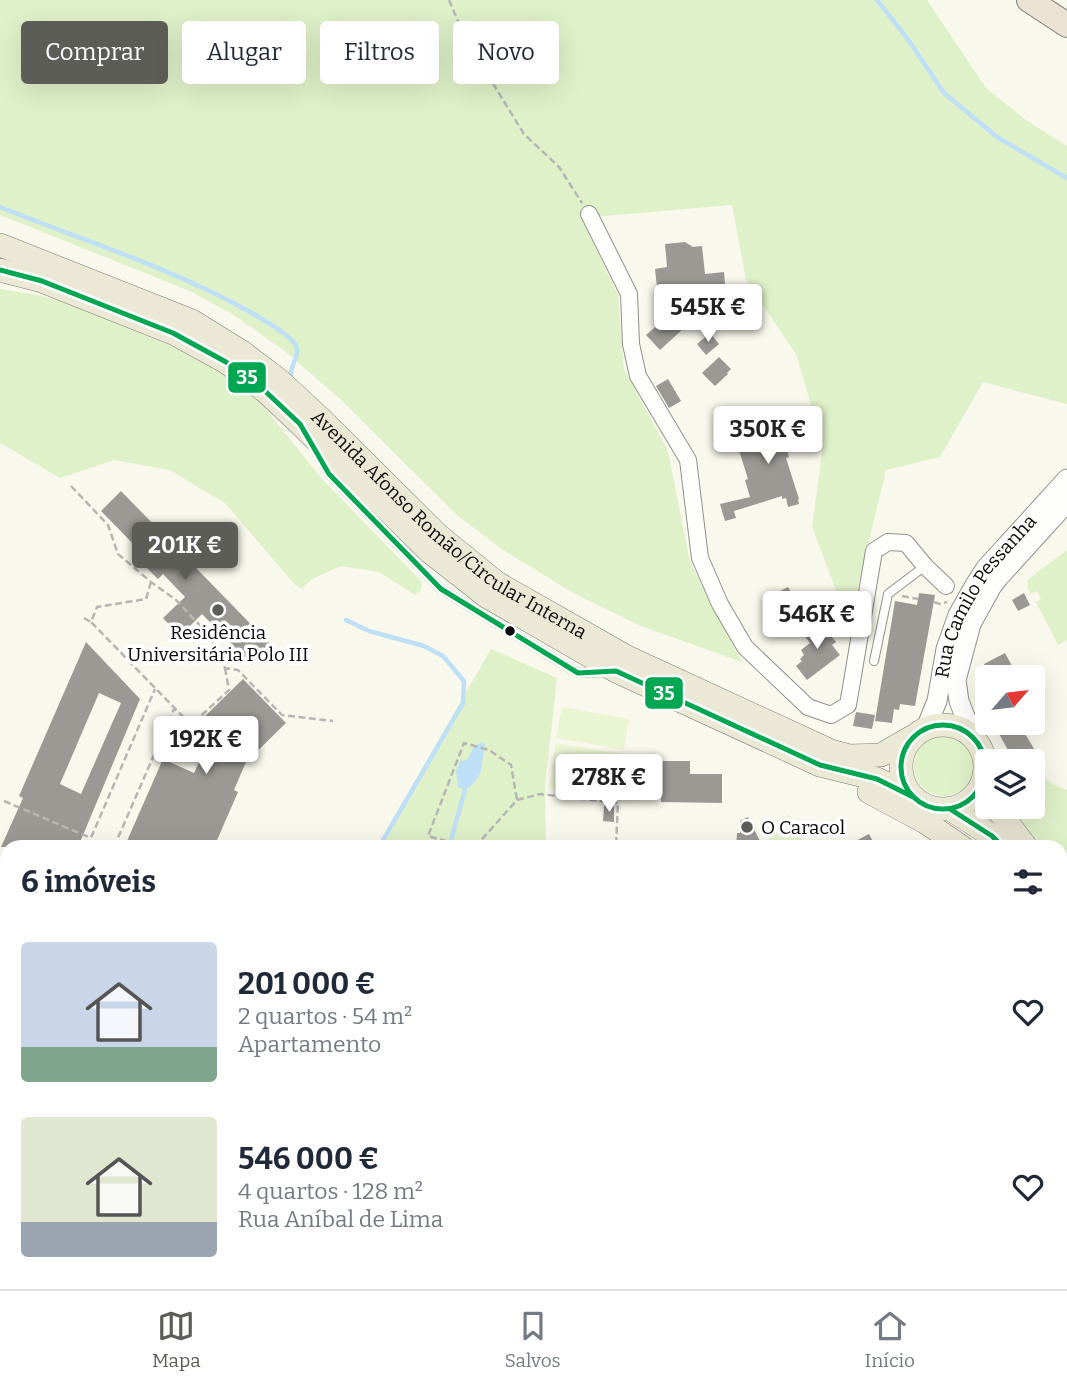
<!DOCTYPE html>
<html lang="pt">
<head>
<meta charset="utf-8">
<style>
	:root { --surface:#fff; --page:#f2f2f3; --text:#1f2937; --muted:#747a83; --line:#e0e1e3; --accent:#5d5d58 }
	body { margin:0; font-family:Bitter,serif; background:var(--page); color:var(--text); height:100vh; display:flex; flex-direction:column; font-size:26px; white-space:nowrap }
	* { box-sizing:border-box; margin:0 }
	p { font-size:23px; color:var(--muted) }
	.icon { flex:none; width:38px; height:38px; fill:none; stroke:currentColor; stroke-width:2; stroke-linecap:round; stroke-linejoin:round }
	.map { position:relative; flex:1; overflow:hidden }
	.sheet { position:absolute; left:0px; top:840px; width:1068px; height:450px; display:flex; flex-direction:column; background:var(--surface); border-radius:21px 21px 0 0; box-shadow:0 7px 28px #0002 }
	.sheet>* { flex:none }
	.banner { position:absolute; left:21px; top:21px; width:700px; height:63px; display:flex; gap:14px }
	.needle { width:46px; rotate:62deg }
	.tools { position:absolute; left:975px; top:665px; display:grid; gap:14px }
	.tools a { display:grid; place-items:center; width:70px; height:70px; border-radius:7px; background:var(--surface); box-shadow:0 7px 28px #0002; font-size:35px }
	.price { position:absolute; translate:-50% -60px; padding:0 16px; border-radius:7px; background:#fff; color:#222; font-size:23px; line-height:46px; filter:drop-shadow(0 2px 4px #0008) }
	.price::after { content:''; position:absolute; left:50%; top:42px; width:21px; height:16px; margin-left:-10px; background:inherit; clip-path:polygon(0 0,100% 0,50% 100%) }
	.price.active { background:var(--accent); color:#fff }
	ul { padding:0; list-style:none }
	li { display:flex; align-items:center; gap:21px; height:175px; padding:0 21px }
	li span { display:grid; place-items:center; flex:none; width:196px; height:140px; border-radius:7px; color:#555 }
	li>.icon { margin-inline-start:auto }
	span .icon { width:84px; height:84px; fill:#fffc; stroke-width:1 }
	li b { font-size:30px }
	h2 { display:flex; justify-content:space-between; align-items:center; height:84px; padding:0 21px; font-size:30px }
	.tag { padding:0 24px; border-radius:7px; background:var(--surface); box-shadow:0 7px 28px #0002; font-size:24px; line-height:63px }
	.tag.active { background:var(--accent); color:#fff }
	.menu { display:flex; justify-content:space-around; align-items:center; height:98px; border-top:2px solid var(--line); background:var(--surface); font-size:19px; color:var(--muted) }
	.menu a { display:grid; justify-items:center; gap:4px }
	.menu .active { color:var(--accent) }
	.map>svg:first-child { display:block }
	.green { fill:#dff1c9 }
	.pitch { fill:#eaf5d4 }
	.water { fill:#bedff6 }
	.lines { fill:none; stroke-linecap:round; stroke-linejoin:round }
	.stream { stroke:#bedff6; stroke-width:4.5 }
	.building { fill:#9b9993; fill-rule:evenodd }
	.service-casing { stroke:#91918b; stroke-width:10 }
	.minor-casing { stroke:#91918b; stroke-width:18 }
	.tertiary-casing { stroke:#91918b; stroke-width:21 }
	.primary-casing { stroke:#7e7e78; stroke-width:24 }
	.trunk-casing { stroke:#7e7e78; stroke-width:26 }
	.path { stroke:#b6b6b4; stroke-width:2.5; stroke-dasharray:7 3.5; stroke-linecap:butt }
	.service { stroke:#fefefc; stroke-width:8 }
	.minor { stroke:#fefefc; stroke-width:16 }
	.tertiary { stroke:#fefefc; stroke-width:19 }
	.primary { stroke:#ebe8d5; stroke-width:23 }
	.trunk { stroke:#eae3d3; stroke-width:24 }
	.bus-1-casing { stroke:#fff; stroke-width:10 }
	.bus-1 { stroke:#00a651; stroke-width:5 }
	.poi-dot { fill:#5d5d58; stroke:#fff; stroke-width:2.5 }
	.bus-dot { fill:#090909; stroke:#fff; stroke-width:2.5 }
	.labels { text-anchor:middle; dominant-baseline:central; stroke-width:7; stroke-linejoin:round; paint-order:stroke }
	.street-label { font-size:19px; fill:#090909; stroke:#fff }
	.poi-label { font-size:19px; fill:#090909; stroke:#fff }
	.line-badge { stroke:#fff; stroke-width:2.5 }
	.badge-label { font-size:19px; text-anchor:middle; font-weight:bold; fill:#fff }
</style>
</head>
<body>
<div class="map">
<svg width="1067" height="1289" viewBox="0 0 1067 1289">
	<rect width="100%" height="100%" fill="#f9f8ec"/>
	<path class="green" d="M0,0H927L986,88L1026,120L1067,146V404L983,382L940,457L886,470L849,624L812,527L823,445L796,354L746,280L732,205L581,218L618,295L624,369L668,451L690,562L742,662L638,625L575,594L503,550L457,515L340,399L285,351L235,316L190,291L0,215Z
		M0,289L38,295L63,302L167,344L219,371L258,400L323,480L422,582L421,591L415,595L379,572L341,566L312,579L302,589L295,585L225,503L169,470L114,460L60,478L0,443Z
		M1067,550V640L1058,645L1036,602L1041,599L1037,591L1031,594L1027,586L1029,584L1027,580Z
		M491,649L557,678L545,786L546,847H377Z
		M914 766a30 30 0 1 1 60 0a30 30 0 1 1-60 0Z
		M1043,775L1052,784L1067,790V877L1061,869L1060,847H1042L1022,823L1012,807H1032L1033,780Z
		M155,1283H196L197,1289H156Z
		M362,1283H417L420,1289H355Z
		M440,1283H561L563,1286L557,1289H443Z"/>
	<path class="pitch" d="M562,707L629,719L624,750L556,738Z
		M556,743L641,757L634,801L549,787Z
		M789,814L806,847H774L763,827Z"/>
	<path class="water" d="M482,742L485,745C480,767 486,776 465,790L458,787L456,771L460,761L467,760L473,748Z"/>
	<g class="lines">
		<path class="stream" d="M877,0L907,38L944,93L997,137L1067,178
			M0,207C85,241 172,268 252,313C262,319 289,334 295,344C302,356 288,366 291,379
			M346,620L369,631L424,646L443,656L464,681L463,703L379,847
			M449,847L465,790"/>
	</g>
	<path class="building" d="M685,242L693,247L702,246L705,274L724,272L726,296L706,298V302L678,305L677,294L658,296L655,269L667,267L665,244Z
		M674,318L683,329L660,350L646,335L662,321L666,326Z
		M710,333L719,344L706,355L697,344Z
		M719,357L731,369L727,373L728,374L715,386L702,373Z
		M668,379L681,401L669,408L656,386Z
		M787,410L797,428L794,429L798,436L797,437L798,440L786,447L789,457L786,458L799,499H798L799,504L788,507L786,498L782,499V496L734,511L736,518L725,521L720,504L750,497L745,480L748,479L738,447L764,439L757,426Z
		M121,491L272,646L252,665L202,614L180,636L163,618L185,597L163,574L158,579L146,567L151,562L101,511Z
		M788,587L801,610L784,619L772,595Z
		M919,593L935,595L915,706L900,704L899,710L894,709L892,723L875,721L895,601L917,605Z
		M1024,593L1030,605L1018,611L1012,600Z
		M814,623L819,629L823,626L836,642L832,645L840,655L807,680L796,666L802,661L800,659L804,655L801,650L810,643L802,632Z
		M86,642L140,699L78,847H1L23,798L19,796ZM99,693L121,703L81,794L60,784Z
		M1005,653L1018,677H991L984,664Z
		M243,679L286,723L246,762L234,790L238,792L214,847H140L127,841L163,759L194,773L212,736L199,722Z
		M856,712L875,715L872,729L853,726Z
		M993,723H1041L1024,732L1036,752L1019,761H1014Z
		M661,761H690V774H722V803L661,802Z
		M604,806H614V822L603,821Z
		M748,817L763,847H736L737,833H740V821Z
		M869,834L876,847H844Z"/>
	<g class="lines">
		<defs>
			<path id="service" d="M317,453L329,474L441,589L578,673L605,672
				M874,661L888,594L925,566
				M341,1289L348,1283
				M1032,1289C1041,1284 1048,1285 1057,1289"/>
			<path id="minor" d="M589,214L629,294L631,344L638,376L688,460L700,558L720,604L745,647L808,707L831,715L848,705L874,551L888,542L906,543L925,566L946,586
				M1060,1148L1067,1161"/>
			<g id="tertiary">
				<path id="s1" d="M926,728L937,701L946,649L958,615L975,585L986,568L1067,479"/>
				<path d="M973,737L959,701L956,680L971,624L992,586L999,577L1067,502"/>
			</g>
			<g id="primary">
				<path id="s2" d="M0,245L192,321L242,352L279,380L320,418L438,535L497,583L627,657L831,751L850,756L881,755L912,737"/>
				<path d="M0,270L42,281L173,333L226,362L265,391L300,424L430,552L486,596L616,671L820,765L877,779L913,797"/>
				<circle cx="943" cy="767" r="42"/>
				<path d="M869,792L925,822L962,847"/>
				<path d="M996,807L1026,847"/>
				<path d="M950,809L992,836L1003,847"/>
				<path d="M1060,889L1067,897"/>
				<path d="M1060,915L1067,923"/>
			</g>
			<path id="trunk" d="M1029,0L1067,25"/>
		</defs>
		<use href="#service" class="service-casing"/>
		<use href="#minor" class="minor-casing"/>
		<use href="#tertiary" class="tertiary-casing"/>
		<use href="#primary" class="primary-casing"/>
		<use href="#trunk" class="trunk-casing"/>
		<path class="path" d="M449,0L465,38L524,134L559,167L582,203
			M71,486L108,525L118,554L151,582L176,600L210,636L225,668L238,670L282,715L333,721
			M151,582L146,599L97,607L91,622L191,725L229,690L225,668
			M902,596L918,599
			M934,602L940,604L947,602
			M84,618L91,622
			M4,801L91,838
			M87,847L155,689
			M114,847L174,709
			M467,847L428,836L464,743L489,750L511,765L517,800
			M475,847L517,800L540,794L618,803L616,847
			M0,891L7,894
			M0,1035L5,1023L7,1022
			M72,1283L75,1289
			M387,1283L388,1289"/>
		<use href="#service" class="service"/>
		<use href="#minor" class="minor"/>
		<use href="#tertiary" class="tertiary"/>
		<use href="#primary" class="primary"/>
		<use href="#trunk" class="trunk"/>
		<defs>
			<path id="bus-1" d="M0,270L42,281L173,333L226,362L265,391L300,424L329,474L441,589L578,673L616,671L820,765L877,779L913,797
				M901 767a42 42 0 1 1 84 0a42 42 0 1 1-84 0Z
				M950,809L992,836L1003,847"/>
		</defs>
		<use href="#bus-1" class="bus-1-casing"/>
		<use href="#bus-1" class="bus-1"/>
	</g>
	<g class="poi-dot">
		<circle cx="218" cy="610" r="7"/>
		<circle cx="747" cy="827" r="7"/>
	</g>
	<circle class="bus-dot" cx="510" cy="631" r="6"/>
	<g class="labels">
		<g class="street-label">
			<text stroke="none"><textPath href="#s2" startOffset="536">Avenida Afonso Romão/Circular Interna</textPath></text>
			<text stroke="none"><textPath href="#s1" startOffset="147">Rua Camilo Pessanha</textPath></text>
		</g>
		<g class="poi-label">
			<text x="218" y="632">Residência<tspan x="218" dy="22">Universitária Polo III</tspan></text>
			<text x="761" y="827" text-anchor="start">O Caracol</text>
		</g>
	</g>
	<g class="line-badge">
		<rect x="227" y="361" width="40" height="33" rx="7" fill="#00a651"/>
		<rect x="644" y="676" width="40" height="34" rx="7" fill="#00a651"/>
	</g>
	<g class="badge-label">
		<text x="247" y="384">35</text>
		<text x="664" y="700">35</text>
	</g>
</svg>
<div class="tools">
<a><svg class="needle" viewBox="-14 -14 28 28"><path d="M0-13l5 13h-10z" fill="#e53935"/><path d="M0 13l5-13h-10z" fill="#747a83"/></svg></a>
<a><svg class="icon" aria-label="layers" viewBox="0 0 24 24"><path d="M12 4l9 5-9 5-9-5zM3 14l9 5 9-5"/></svg></a>
</div>
<b class="price" style="left:708px;top:344px">545K €</b>
<b class="price" style="left:768px;top:466px">350K €</b>
<b class="price active" style="left:185px;top:582px">201K €</b>
<b class="price" style="left:817px;top:651px">546K €</b>
<b class="price" style="left:206px;top:776px">192K €</b>
<b class="price" style="left:609px;top:814px">278K €</b>
<div class="banner">
<a class="tag active">Comprar</a>
<a class="tag">Alugar</a>
<a class="tag">Filtros</a>
<a class="tag">Novo</a>
</div>
<section class="sheet">
<h2>6 imóveis<svg class="icon" aria-label="filters" viewBox="0 0 24 24"><path d="M4 7h16M4 17h16"/><circle cx="9" cy="7" r="2"/><circle cx="15" cy="17" r="2"/></svg></h2>
<ul>
<li><span style="background:linear-gradient(#c9d6e8 75%,#7fa58c 0)"><svg class="icon" aria-label="home" viewBox="0 0 24 24"><path d="M3 11l9-7 9 7M6 9v11h12V9"/></svg></span><div><b>201 000 €</b><p>2 quartos · 54 m²</p><p>Apartamento</p></div><svg class="icon" aria-label="heart" viewBox="0 0 24 24"><path d="M12 20l-8-8c-3-5 5-10 8-4 3-6 11-1 8 4z"/></svg></li>
<li><span style="background:linear-gradient(#dfe7d0 75%,#9aa5b1 0)"><svg class="icon" aria-label="home" viewBox="0 0 24 24"><path d="M3 11l9-7 9 7M6 9v11h12V9"/></svg></span><div><b>546 000 €</b><p>4 quartos · 128 m²</p><p>Rua Aníbal de Lima</p></div><svg class="icon" aria-label="heart" viewBox="0 0 24 24"><path d="M12 20l-8-8c-3-5 5-10 8-4 3-6 11-1 8 4z"/></svg></li>
</ul>
</section>
</div>
<nav class="menu">
<a class="active"><svg class="icon" aria-label="map" viewBox="0 0 24 24"><path d="M3 6l6-2 6 2 6-2v14l-6 2-6-2-6 2zM9 4v14M15 6v14"/></svg>Mapa</a>
<a><svg class="icon" aria-label="saved" viewBox="0 0 24 24"><path d="M7 4h10v16l-5-4-5 4z"/></svg>Salvos</a>
<a><svg class="icon" aria-label="home" viewBox="0 0 24 24"><path d="M3 11l9-7 9 7M6 9v11h12V9"/></svg>Início</a>
</nav>
</body>
</html>
